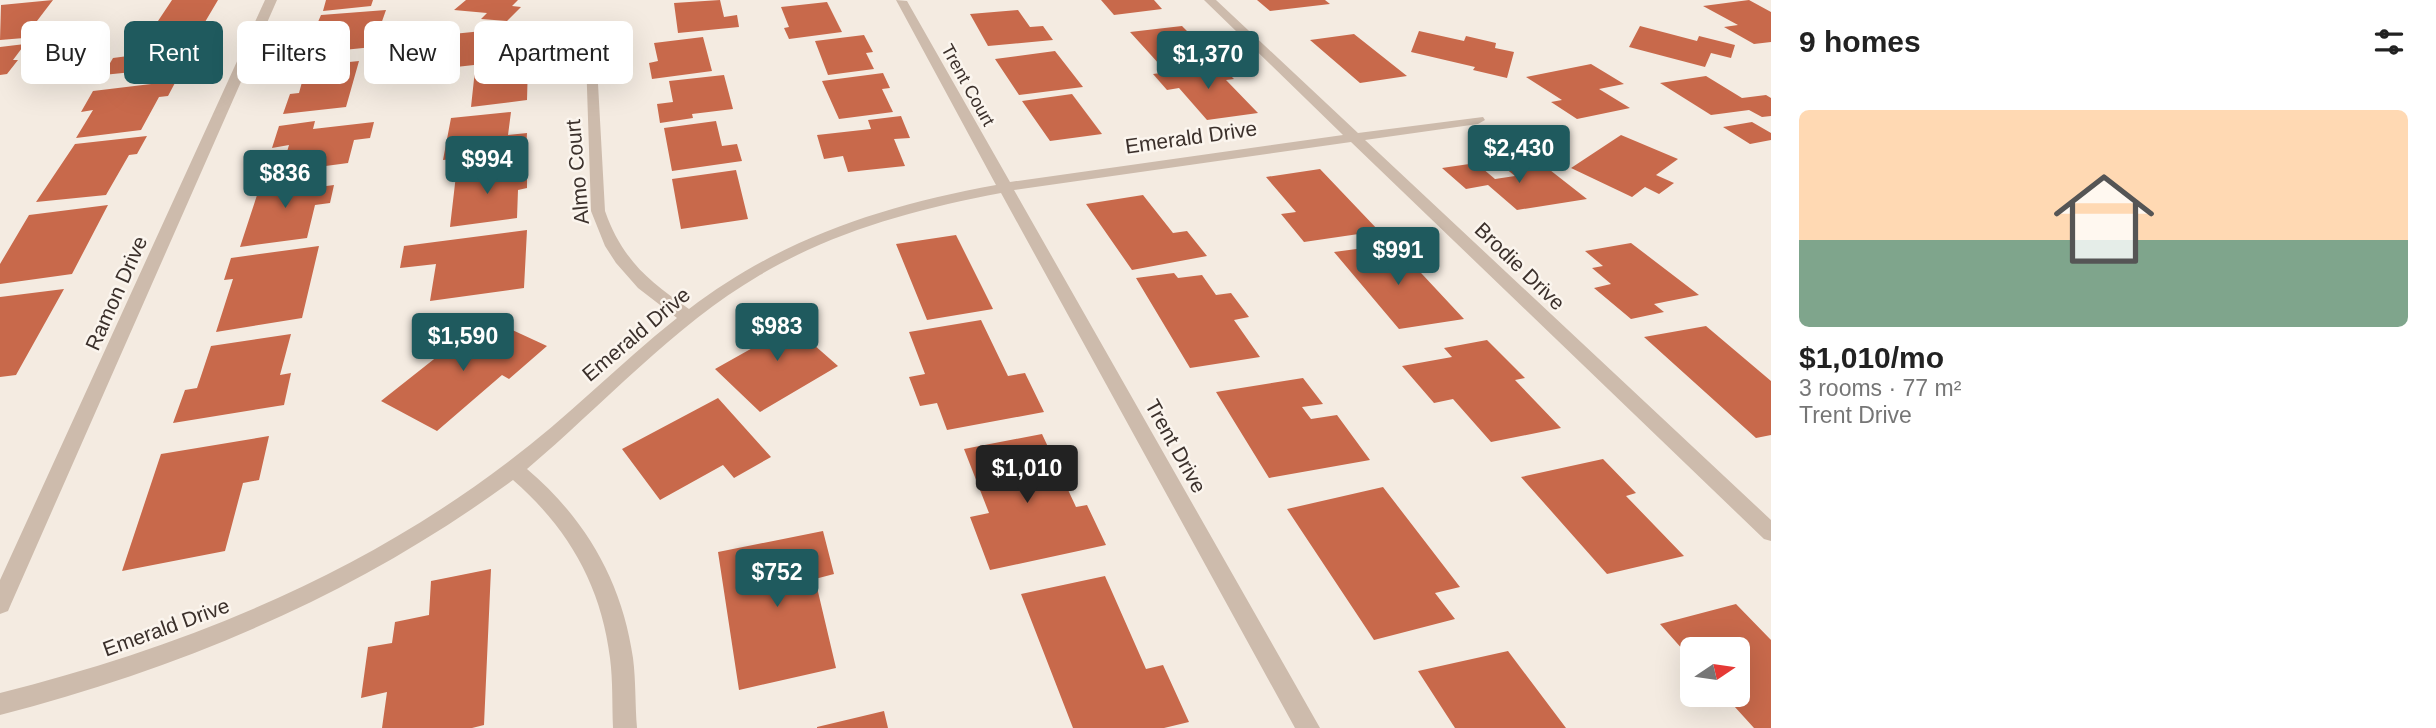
<!DOCTYPE html>
<html lang="en">
<head>
<meta charset="utf-8">
<style>
	:root { --surface:#fff; --page:#f2f2f2; --text:#222; --muted:#767676; --line:#e0e0e0; --accent:#1f5a5e }
	body { margin:0; font-family:Helvetica,sans-serif; background:var(--page); color:var(--text); height:100vh; display:flex; flex-direction:column; font-size:26px; white-space:nowrap }
	* { box-sizing:border-box; margin:0 }
	p { font-size:23px; color:var(--muted) }
	.icon { flex:none; width:38px; height:38px; fill:none; stroke:currentColor; stroke-width:2; stroke-linecap:round; stroke-linejoin:round }
	.map { position:relative; flex:1; overflow:hidden }
	.drawer { display:flex; flex-direction:column; background:var(--surface); width:665px }
	.drawer>* { flex:none }
	.guide { position:absolute; left:21px; top:21px; width:665px; height:63px; display:flex; gap:14px }
	.needle { width:46px; rotate:77deg }
	.tools { position:absolute; left:1680px; top:637px; display:grid; gap:14px }
	.tools a { display:grid; place-items:center; width:70px; height:70px; border-radius:10px; background:var(--surface); box-shadow:0 7px 28px #0002; font-size:35px }
	.price { position:absolute; translate:-50% -60px; padding:0 16px; border-radius:7px; background:var(--accent); color:#fff; font-size:23px; line-height:46px; filter:drop-shadow(0 2px 4px #0008) }
	.price::after { content:''; position:absolute; left:50%; top:42px; width:21px; height:16px; margin-left:-10px; background:inherit; clip-path:polygon(0 0,100% 0,50% 100%) }
	.price.current { background:#222; color:#fff }
	ul { padding:0; list-style:none }
	li { display:grid; align-content:center; gap:14px; height:371px; padding:0 28px }
	li+li { border-top:2px solid var(--line) }
	li span { display:grid; place-items:center; height:217px; border-radius:10px; color:#555 }
	li>.icon { margin-inline-start:auto }
	span .icon { width:126px; height:126px; fill:#fffc; stroke-width:1 }
	li b { font-size:30px }
	h2 { display:flex; justify-content:space-between; align-items:center; height:84px; padding:0 28px; font-size:30px }
	.tag { padding:0 24px; border-radius:10px; background:var(--surface); box-shadow:0 7px 28px #0002; font-size:24px; line-height:63px }
	.tag.current { background:var(--accent); color:#fff }
	main { display:flex; flex:1; min-height:0 }
	.map>svg:first-child { display:block }
	.building { fill:#c8694b }
	.lines { fill:none; stroke-linecap:round; stroke-linejoin:round }
	.minor { fill:#cdbbac; fill-rule:evenodd }
	.labels { text-anchor:middle; dominant-baseline:central; stroke-width:5; stroke-linejoin:round; paint-order:stroke }
	.far-street-label { font-size:18px; fill:#3b302b; stroke:#fbf5ee }
	.street-label { font-size:21px; fill:#3b302b; stroke:#fbf5ee }
</style>
</head>
<body>
<main>
<div class="map">
<svg width="1771" height="728" viewBox="0 0 1771 728">
	<rect width="100%" height="100%" fill="#f4ebe1"/>
	<path class="building" d="M53,0L24,38L0,40L1,5Z
		M172,0H218L205,22L154,27Z
		M326,0H373L371,6L323,11Z
		M466,0H518L512,6L521,7L507,21L481,19L487,13L454,10Z
		M720,0L724,17L737,15L739,27L678,33L674,3Z
		M1101,0H1154L1162,9L1114,15Z
		M1257,0H1325L1330,4L1270,11Z
		M1749,0L1771,12V42L1754,44L1724,27L1738,25L1703,6Z
		M827,2L842,32L789,39L784,28L789,27L781,7Z
		M386,10L373,47L304,54L321,15Z
		M1018,10L1030,27L1043,26L1053,40L988,46L970,14Z
		M1182,26L1195,39L1186,40L1205,60L1160,65L1130,32Z
		M1640,26L1697,41L1699,36L1735,45L1731,58L1711,53L1705,67L1629,47Z
		M199,27L185,54L189,53L182,67L103,75L113,58L128,56L142,33Z
		M502,29L501,47L511,46L510,61L438,69L441,56L451,55L453,34Z
		M1419,31L1464,41L1466,36L1496,43L1495,48L1514,52L1507,78L1473,70L1475,67L1411,52Z
		M1354,34L1407,76L1360,83L1310,40Z
		M864,35L873,52L866,53L874,69L828,75L815,41Z
		M703,37L712,71L652,79L649,63L658,61L654,43Z
		M25,44L13,60H18L7,74L0,75V47Z
		M1055,51L1083,87L1019,95L995,59Z
		M359,61L346,107L283,114L290,94L299,93L302,82H295L300,67Z
		M528,64L527,100L471,107L475,70Z
		M1591,64L1624,84L1599,89L1630,108L1577,119L1551,102L1562,100L1526,77Z
		M1220,65L1234,79L1226,80L1258,113L1207,120L1179,88L1167,90L1153,74Z
		M883,73L890,88L882,89L893,112L839,119L822,81Z
		M724,75L733,109L692,114L693,118L660,123L657,104L673,102L669,81Z
		M1706,76L1742,98L1766,95L1771,98V116L1762,117L1749,110L1711,115L1660,83Z
		M176,81L168,96L159,97L141,130L76,138L93,110L81,112L93,91Z
		M1072,94L1102,134L1050,141L1022,101Z
		M511,112L508,135L527,133L526,151L443,160L451,118Z
		M901,116L910,138L894,139L905,166L848,172L843,156L824,159L817,135L871,129L868,120Z
		M315,121L313,129L374,122L370,138L354,140L348,163L281,172L289,145L272,148L279,126Z
		M716,121L722,146L737,144L742,161L672,171L664,128Z
		M1752,122L1771,133V140L1750,144L1723,127Z
		M1621,135L1678,159L1656,175L1674,183L1659,194L1645,187L1632,197L1571,168Z
		M147,136L137,154L129,155L106,195L36,202L75,144Z
		M1476,163L1495,179L1515,176L1505,168L1541,163L1587,199L1517,210L1488,185L1466,189L1442,168Z
		M527,166V188L518,190L517,218L450,227L456,175Z
		M1320,169L1379,231L1304,242L1281,214L1296,212L1266,177Z
		M736,170L748,219L681,229L672,179Z
		M322,175L319,187L334,185L330,203L315,205L307,238L240,247L261,183Z
		M1143,195L1173,233L1187,231L1207,256L1132,270L1086,204Z
		M108,205L72,274L0,284V264L29,215Z
		M527,230L524,288L430,301L436,264L400,268L404,246Z
		M956,235L993,309L927,320L896,244Z
		M1631,243L1699,295L1654,304L1664,312L1631,319L1594,288L1611,284L1592,268L1603,266L1585,251Z
		M1394,244L1464,319L1399,329L1334,252Z
		M319,246L302,318L216,332L233,279L224,280L231,258Z
		M1174,273L1178,278L1202,275L1216,295L1231,293L1249,317L1234,320L1260,357L1190,368L1136,278Z
		M64,289L16,375L0,377V297Z
		M787,310L813,332L805,337L838,366L760,412L715,369L765,341L752,329Z
		M486,318L547,346L509,379L502,375L437,431L381,401Z
		M981,320L1008,376L1025,373L1044,412L947,430L937,403L920,406L909,377L925,374L909,332Z
		M1706,326L1771,381V435L1756,438L1644,337Z
		M291,334L280,375L291,373L284,405L173,423L185,390L197,388L211,346Z
		M1487,340L1525,378L1515,380L1561,428L1491,442L1453,399L1434,403L1402,366L1452,357L1444,348Z
		M1303,378L1323,404L1302,407L1311,419L1337,415L1370,460L1269,478L1216,392Z
		M718,398L771,457L734,478L723,465L660,500L622,449Z
		M1042,434L1076,507L1087,505L1106,545L990,570L970,517L989,513L964,449Z
		M269,436L259,480L243,483L225,551L122,571L161,454Z
		M1603,459L1636,493L1626,496L1684,556L1607,574L1521,477Z
		M1383,487L1460,587L1435,593L1455,619L1374,640L1287,509Z
		M823,531L834,574L815,579L836,668L739,690L718,552Z
		M491,569L484,725L472,728H382L387,692L361,698L368,647L392,643L395,622L429,615L431,581Z
		M1105,576L1146,669L1163,665L1189,722L1164,728H1073L1021,594Z
		M1736,604L1771,640V728H1754L1724,695H1738V649H1692V660L1660,624Z
		M1508,651L1566,728H1455L1418,671Z
		M884,711L888,728H817V727Z"/>
	<g class="lines">
		<path class="minor" d="M265,0H277L11,604L8,611L0,614V580Z
			M896,0L907,1L1010,182L1343,135L1204,0H1216L1358,133L1483,117L1485,120L1478,124L1365,140L1771,520V541L1764,539L1351,142L1014,190L1320,728H1295L1001,193C917,209 834,231 760,275C673,326 603,405 527,469C585,518 622,581 633,658C636,681 635,705 637,728H613C612,705 613,681 610,658C601,585 568,528 513,480C358,594 185,667 0,715V693C183,647 357,577 508,462C567,418 619,364 677,318L638,288L616,263L605,246L591,211L585,27L595,29L605,211C622,259 648,281 689,309C782,238 882,206 996,185Z"/>
	</g>
	<g class="labels">
		<g class="far-street-label">
			<text transform="translate(968 85) rotate(61)">Trent Court</text>
		</g>
		<g class="street-label">
			<text transform="translate(1191 137) rotate(-8)">Emerald Drive</text>
			<text transform="translate(577 172) rotate(-95)">Almo Court</text>
			<text transform="translate(1520 266) rotate(44)">Brodie Drive</text>
			<text transform="translate(116 293) rotate(-66)">Ramon Drive</text>
			<text transform="translate(636 334) rotate(-40)">Emerald Drive</text>
			<text transform="translate(1176 446) rotate(61)">Trent Drive</text>
			<text transform="translate(166 627) rotate(-20)">Emerald Drive</text>
		</g>
	</g>
</svg>
<div class="tools">
<a><svg class="needle" viewBox="-14 -14 28 28"><path d="M0-13l5 13h-10z" fill="#e53935"/><path d="M0 13l5-13h-10z" fill="#767676"/></svg></a>
</div>
<b class="price" style="left:1208px;top:91px">$1,370</b>
<b class="price" style="left:1519px;top:185px">$2,430</b>
<b class="price" style="left:487px;top:196px">$994</b>
<b class="price" style="left:285px;top:210px">$836</b>
<b class="price" style="left:1398px;top:287px">$991</b>
<b class="price" style="left:777px;top:363px">$983</b>
<b class="price" style="left:463px;top:373px">$1,590</b>
<b class="price current" style="left:1027px;top:505px">$1,010</b>
<b class="price" style="left:777px;top:609px">$752</b>
<div class="guide">
<a class="tag">Buy</a>
<a class="tag current">Rent</a>
<a class="tag">Filters</a>
<a class="tag">New</a>
<a class="tag">Apartment</a>
</div>
</div>
<section class="drawer">
<h2>9 homes<svg class="icon" aria-label="filters" viewBox="0 0 24 24"><path d="M4 7h16M4 17h16"/><circle cx="9" cy="7" r="2"/><circle cx="15" cy="17" r="2"/></svg></h2>
<ul>
<li><span style="background:linear-gradient(#ffd9b3 60%,#7fa58c 0)"><svg class="icon" aria-label="home" viewBox="0 0 24 24"><path d="M3 11l9-7 9 7M6 9v11h12V9"/></svg></span><div><b>$1,010/mo</b><p>3 rooms · 77 m²</p><p>Trent Drive</p></div></li>
</ul>
</section>
</main>
</body>
</html>
